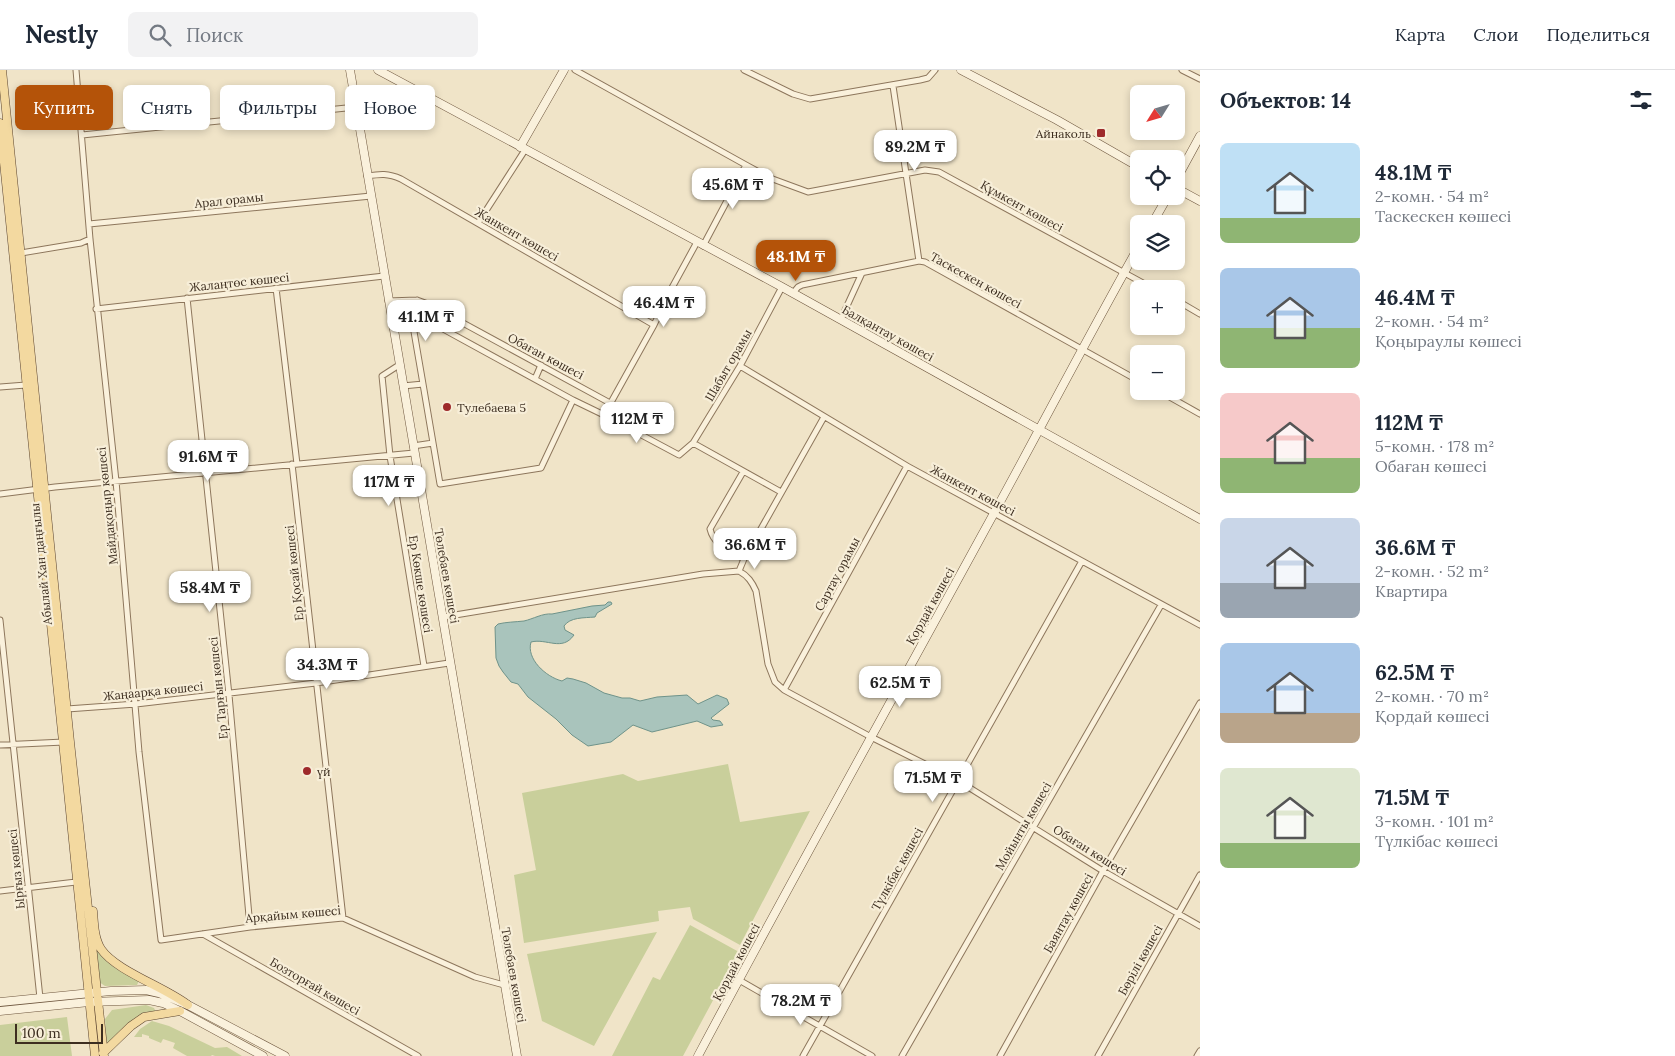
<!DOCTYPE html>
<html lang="ru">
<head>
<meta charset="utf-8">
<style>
	:root { --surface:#fff; --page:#f2f2f3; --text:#1f2937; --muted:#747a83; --line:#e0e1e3; --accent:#b45309 }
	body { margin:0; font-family:Lora,serif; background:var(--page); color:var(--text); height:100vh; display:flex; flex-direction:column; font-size:19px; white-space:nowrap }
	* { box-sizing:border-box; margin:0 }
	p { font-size:16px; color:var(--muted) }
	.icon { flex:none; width:28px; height:28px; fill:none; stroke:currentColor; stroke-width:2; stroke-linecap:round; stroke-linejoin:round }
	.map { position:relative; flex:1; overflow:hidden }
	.drawer { display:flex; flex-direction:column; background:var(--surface); width:475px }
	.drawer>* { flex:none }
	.top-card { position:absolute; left:15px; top:15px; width:475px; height:45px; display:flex; gap:10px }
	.needle { width:32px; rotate:233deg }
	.fabs { position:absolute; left:1130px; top:15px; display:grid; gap:10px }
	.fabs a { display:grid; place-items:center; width:55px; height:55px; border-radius:8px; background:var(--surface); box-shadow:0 2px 8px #0003; font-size:25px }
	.scale { position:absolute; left:15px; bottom:12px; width:88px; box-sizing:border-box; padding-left:5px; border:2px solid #3d2e20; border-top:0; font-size:14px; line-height:18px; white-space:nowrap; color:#3d2e20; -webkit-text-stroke:4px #f7eed8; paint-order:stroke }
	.price { position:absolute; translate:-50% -42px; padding:0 11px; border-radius:10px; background:#fff; color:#222; font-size:16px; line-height:32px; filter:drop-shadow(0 1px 2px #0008) }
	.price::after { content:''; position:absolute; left:50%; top:30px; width:15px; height:11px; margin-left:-8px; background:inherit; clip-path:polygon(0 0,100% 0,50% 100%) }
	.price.selected { background:var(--accent); color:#fff }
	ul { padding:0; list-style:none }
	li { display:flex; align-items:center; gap:15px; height:125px; padding:0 20px }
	li span { display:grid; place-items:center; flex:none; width:140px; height:100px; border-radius:8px; color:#555 }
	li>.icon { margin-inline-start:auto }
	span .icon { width:60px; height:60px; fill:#fffc; stroke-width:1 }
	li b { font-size:21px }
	h2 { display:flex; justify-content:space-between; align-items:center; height:60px; padding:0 20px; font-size:21px }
	.pill { padding:0 18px; border-radius:8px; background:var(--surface); box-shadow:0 2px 8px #0003; font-size:18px; line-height:45px }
	.pill.selected { background:var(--accent); color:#fff }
	header { display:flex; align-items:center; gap:30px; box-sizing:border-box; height:70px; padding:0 25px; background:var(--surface); border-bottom:1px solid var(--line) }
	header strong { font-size:24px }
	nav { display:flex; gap:28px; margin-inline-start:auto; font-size:18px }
	.search { width:350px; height:45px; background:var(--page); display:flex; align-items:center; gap:12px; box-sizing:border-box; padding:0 18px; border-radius:8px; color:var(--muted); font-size:19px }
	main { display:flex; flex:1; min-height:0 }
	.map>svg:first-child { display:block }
	.green { fill:#c9cf9b }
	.water { fill:#a9c4bc; stroke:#6f938a }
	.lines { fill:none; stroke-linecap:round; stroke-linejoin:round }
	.street-casing { stroke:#8d765c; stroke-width:7 }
	.secondary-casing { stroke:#6f573f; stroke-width:9 }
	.primary-casing { stroke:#5b4430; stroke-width:9 }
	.street { stroke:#faf1dc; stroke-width:5 }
	.secondary { stroke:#faf1dc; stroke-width:8 }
	.primary { stroke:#f3d9a0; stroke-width:8 }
	.poi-dot { fill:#9e2a2b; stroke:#f7eed8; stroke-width:2 }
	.labels { text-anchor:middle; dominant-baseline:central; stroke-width:4.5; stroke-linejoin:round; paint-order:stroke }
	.poi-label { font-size:12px; fill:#3d2e20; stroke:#f7eed8; text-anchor:start }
	.street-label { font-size:12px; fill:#3d2e20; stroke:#f7eed8 }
</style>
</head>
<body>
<header>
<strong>Nestly</strong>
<div class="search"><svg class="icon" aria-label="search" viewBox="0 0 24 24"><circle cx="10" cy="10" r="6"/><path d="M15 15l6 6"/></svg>Поиск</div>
<nav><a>Карта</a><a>Слои</a><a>Поделиться</a></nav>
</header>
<main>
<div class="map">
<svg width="1200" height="986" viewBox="0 0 1200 986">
	<rect width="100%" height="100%" fill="#f0e4c8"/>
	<path class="green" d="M728,694L740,752L810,741L740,875L693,849L690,837L658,841L659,851L524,873L514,805L536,800L522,723L623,704L638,711Z
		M690,855L739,882L683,986H612L653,907L660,910Z
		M657,862L594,976L542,951L527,884Z
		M95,875C103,894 122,902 139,911L137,915L105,916L99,912Z
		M146,935L154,938L156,942C133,947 124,957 108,973L106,970L105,949L112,940Z
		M67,947L72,986H0V955Z
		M152,951L169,956L215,978L227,977L242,986H215L212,985L211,986H187L173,978L175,973L163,969L161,973L149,968V966L142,964V967H134L140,959Z"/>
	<path class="water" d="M608,532H611L612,534L597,543L595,547C584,548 570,547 564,556L565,560L574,565C562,582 547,568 531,572C526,589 546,607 562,611L567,608L573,609L586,613L604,623L622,628H630L640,631L657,627L687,625L698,634L717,625L727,629L729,634L711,648L713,650L720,651L723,655L711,657L697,651L652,662L633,655L611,672L588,676L572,665L556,649L528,627L518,614L511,612L503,602L499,596L496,588L495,557L498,554C506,552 515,552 524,551C533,549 543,543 552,544L592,536L605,535Z"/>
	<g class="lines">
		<defs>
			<path id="street" d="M76,0L90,169L116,411L139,682L161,870L250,857L343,848L475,907L504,915
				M575,0L746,95L770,108L808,122L925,100L939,102L1154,219
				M744,0L793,24L810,29L920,10L928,8L935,0
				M1182,0L1200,9
				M893,16L919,191
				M82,65L356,37
				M367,106C380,104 388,103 401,109L654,255
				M478,153L525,80
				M89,154L371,126
				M703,176L746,95
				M21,183L81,173L90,169
				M276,218L297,394
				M793,223L798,217L802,215L919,191L925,192L1139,311
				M187,228L229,625L250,857
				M417,230L412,250L423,314
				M1176,230L1200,244
				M388,231L417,230L428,234L610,333
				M96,239L384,206
				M841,249L862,203
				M399,295L382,306L390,386L424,596
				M740,296L907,396L1200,555
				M535,309L541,295
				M403,316L423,314L440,414L541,398L573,330L414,243
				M0,317L26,315
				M1159,321L1200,344
				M573,330L604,345L654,255L668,225L697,172
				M604,345L679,385L693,373
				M413,376L433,373
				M292,394L343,848
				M743,402L710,459C714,476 730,481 744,489L739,501C748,506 752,512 756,521L768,594L775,612L784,620L871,667L957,710L1103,801L1200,856
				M781,422L693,373L740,296L782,217
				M0,424L55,417L414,383
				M744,489L824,347
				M443,547L703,504L739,501
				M0,550L40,928
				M784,620L907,396
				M67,639L136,634L316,613L449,593
				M0,675L64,672
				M0,821L76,812
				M203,864L418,986
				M739,910L872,986
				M803,986L1082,491
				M902,986L1161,535
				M1000,986L1103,801L1200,633
				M1098,986L1200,805
				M1197,986L1200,981"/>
			<path id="secondary" d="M350,0L517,986
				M378,0L782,217L1200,449
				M961,0L1057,50L1139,97
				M520,77L564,0
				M1176,110L1200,66
				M1176,118L1200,131
				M1152,154L1168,126
				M0,932L111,921L146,920L159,923L188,935L285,986
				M0,941L89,932L149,930L163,933L180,941L263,986
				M698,986C791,811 887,639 982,465C1035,369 1085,272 1139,176"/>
			<path id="primary" d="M2,0L70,672L104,986
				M0,53L95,986
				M93,841C94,853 94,868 101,879C116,901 165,917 188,935
				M103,983L131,956L144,947L180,941"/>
		</defs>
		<use href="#street" class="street-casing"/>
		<use href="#secondary" class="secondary-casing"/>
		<use href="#primary" class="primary-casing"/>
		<use href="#street" class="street"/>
		<use href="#secondary" class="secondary"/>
		<use href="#primary" class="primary"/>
	</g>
	<g class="poi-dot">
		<rect x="1096" y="58" width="10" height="10" rx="2.5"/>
		<circle cx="447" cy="337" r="5"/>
		<circle cx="307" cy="701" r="5"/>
	</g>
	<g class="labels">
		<g class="poi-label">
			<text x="1091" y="63" text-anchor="end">Айнаколь</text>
			<text x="457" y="337">Тулебаева 5</text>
			<text x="317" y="701">үй</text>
		</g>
		<g class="street-label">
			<text transform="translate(229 130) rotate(-6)">Арал орамы</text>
			<text transform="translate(1022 136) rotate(29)">Құмкент көшесі</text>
			<text transform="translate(517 164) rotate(30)">Жанкент көшесі</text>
			<text transform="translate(976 210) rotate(29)">Таскескен көшесі</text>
			<text transform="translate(239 212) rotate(-6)">Жалаңтөс көшесі</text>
			<text transform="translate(888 263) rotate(29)">Балқантау көшесі</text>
			<text transform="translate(546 286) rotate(28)">Обаған көшесі</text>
			<text transform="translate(728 295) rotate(-60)">Шабыт орамы</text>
			<text transform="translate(973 420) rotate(28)">Жанкент көшесі</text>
			<text transform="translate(107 436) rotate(-96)">Майдақоңыр көшесі</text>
			<text transform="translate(41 494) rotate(-96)">Абылай Хан даңғылы</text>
			<text transform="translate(294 503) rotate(-96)">Ер Қосай көшесі</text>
			<text transform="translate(837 504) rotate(-62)">Сартау орамы</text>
			<text transform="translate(447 506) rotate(80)">Төлебаев көшесі</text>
			<text transform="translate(421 514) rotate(81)">Ер Көкше көшесі</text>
			<text transform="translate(930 536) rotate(-61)">Қордай көшесі</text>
			<text transform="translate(218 618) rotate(-96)">Ер Тарғын көшесі</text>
			<text transform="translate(153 621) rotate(-6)">Жаңаарқа көшесі</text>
			<text transform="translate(1023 756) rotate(-60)">Мойынты көшесі</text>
			<text transform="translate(1090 780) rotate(32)">Обаған көшесі</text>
			<text transform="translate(16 799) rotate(-96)">Ырғыз көшесі</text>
			<text transform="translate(897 799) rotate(-61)">Түлкібас көшесі</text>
			<text transform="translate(1068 843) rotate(-61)">Баянтау көшесі</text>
			<text transform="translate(293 844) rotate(-5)">Арқайым көшесі</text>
			<text transform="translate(1140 890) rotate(-61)">Бөрілі көшесі</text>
			<text transform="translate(736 892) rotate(-62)">Қордай көшесі</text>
			<text transform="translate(514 905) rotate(80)">Төлебаев көшесі</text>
			<text transform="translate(315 916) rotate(30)">Бозторғай көшесі</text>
		</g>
	</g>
</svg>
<div class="fabs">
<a><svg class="needle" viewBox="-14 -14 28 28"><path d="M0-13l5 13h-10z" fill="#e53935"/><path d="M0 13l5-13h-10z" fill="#747a83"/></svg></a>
<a><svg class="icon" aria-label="locate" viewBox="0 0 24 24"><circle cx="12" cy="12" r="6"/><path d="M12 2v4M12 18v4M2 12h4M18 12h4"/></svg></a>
<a><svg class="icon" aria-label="layers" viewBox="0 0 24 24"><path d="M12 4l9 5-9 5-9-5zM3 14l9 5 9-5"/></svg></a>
<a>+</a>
<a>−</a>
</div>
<div class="scale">100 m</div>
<b class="price" style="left:915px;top:102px">89.2M ₸</b>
<b class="price" style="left:733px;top:140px">45.6M ₸</b>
<b class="price selected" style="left:796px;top:212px">48.1M ₸</b>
<b class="price" style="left:664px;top:258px">46.4M ₸</b>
<b class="price" style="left:426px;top:272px">41.1M ₸</b>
<b class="price" style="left:637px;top:374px">112M ₸</b>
<b class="price" style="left:208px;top:412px">91.6M ₸</b>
<b class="price" style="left:389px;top:437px">117M ₸</b>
<b class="price" style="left:755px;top:500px">36.6M ₸</b>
<b class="price" style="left:210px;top:543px">58.4M ₸</b>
<b class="price" style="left:327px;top:620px">34.3M ₸</b>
<b class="price" style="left:900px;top:638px">62.5M ₸</b>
<b class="price" style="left:933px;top:733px">71.5M ₸</b>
<b class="price" style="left:801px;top:956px">78.2M ₸</b>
<div class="top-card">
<a class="pill selected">Купить</a>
<a class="pill">Снять</a>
<a class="pill">Фильтры</a>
<a class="pill">Новое</a>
</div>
</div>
<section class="drawer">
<h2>Объектов: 14<svg class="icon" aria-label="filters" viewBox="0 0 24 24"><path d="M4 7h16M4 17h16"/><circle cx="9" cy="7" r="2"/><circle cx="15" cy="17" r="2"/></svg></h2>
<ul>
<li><span style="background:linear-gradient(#bfe0f5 75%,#8fb573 0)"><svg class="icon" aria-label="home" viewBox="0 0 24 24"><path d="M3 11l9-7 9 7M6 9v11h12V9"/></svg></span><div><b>48.1M ₸</b><p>2-комн. · 54 m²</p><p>Таскескен көшесі</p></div></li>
<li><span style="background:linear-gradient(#a9c7e8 60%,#8fb573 0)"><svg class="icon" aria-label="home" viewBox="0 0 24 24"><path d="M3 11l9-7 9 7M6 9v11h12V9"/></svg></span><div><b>46.4M ₸</b><p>2-комн. · 54 m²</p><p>Қоңыраулы көшесі</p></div></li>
<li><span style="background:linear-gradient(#f6c9c9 65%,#8fb573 0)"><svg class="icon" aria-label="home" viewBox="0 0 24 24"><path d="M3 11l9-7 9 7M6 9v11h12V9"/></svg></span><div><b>112M ₸</b><p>5-комн. · 178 m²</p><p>Обаған көшесі</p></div></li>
<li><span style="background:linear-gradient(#c9d6e8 65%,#9aa5b1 0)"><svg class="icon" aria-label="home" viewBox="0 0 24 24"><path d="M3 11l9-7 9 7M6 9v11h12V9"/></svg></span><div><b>36.6M ₸</b><p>2-комн. · 52 m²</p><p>Квартира</p></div></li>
<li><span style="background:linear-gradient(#a9c7e8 70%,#b9a48a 0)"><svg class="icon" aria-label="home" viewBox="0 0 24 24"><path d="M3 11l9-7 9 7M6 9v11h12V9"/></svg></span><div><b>62.5M ₸</b><p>2-комн. · 70 m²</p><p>Қордай көшесі</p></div></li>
<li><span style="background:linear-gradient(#dfe7d0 75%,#8fb573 0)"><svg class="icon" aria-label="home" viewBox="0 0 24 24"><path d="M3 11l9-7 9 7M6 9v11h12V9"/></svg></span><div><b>71.5M ₸</b><p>3-комн. · 101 m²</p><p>Түлкібас көшесі</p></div></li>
</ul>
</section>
</main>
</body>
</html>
